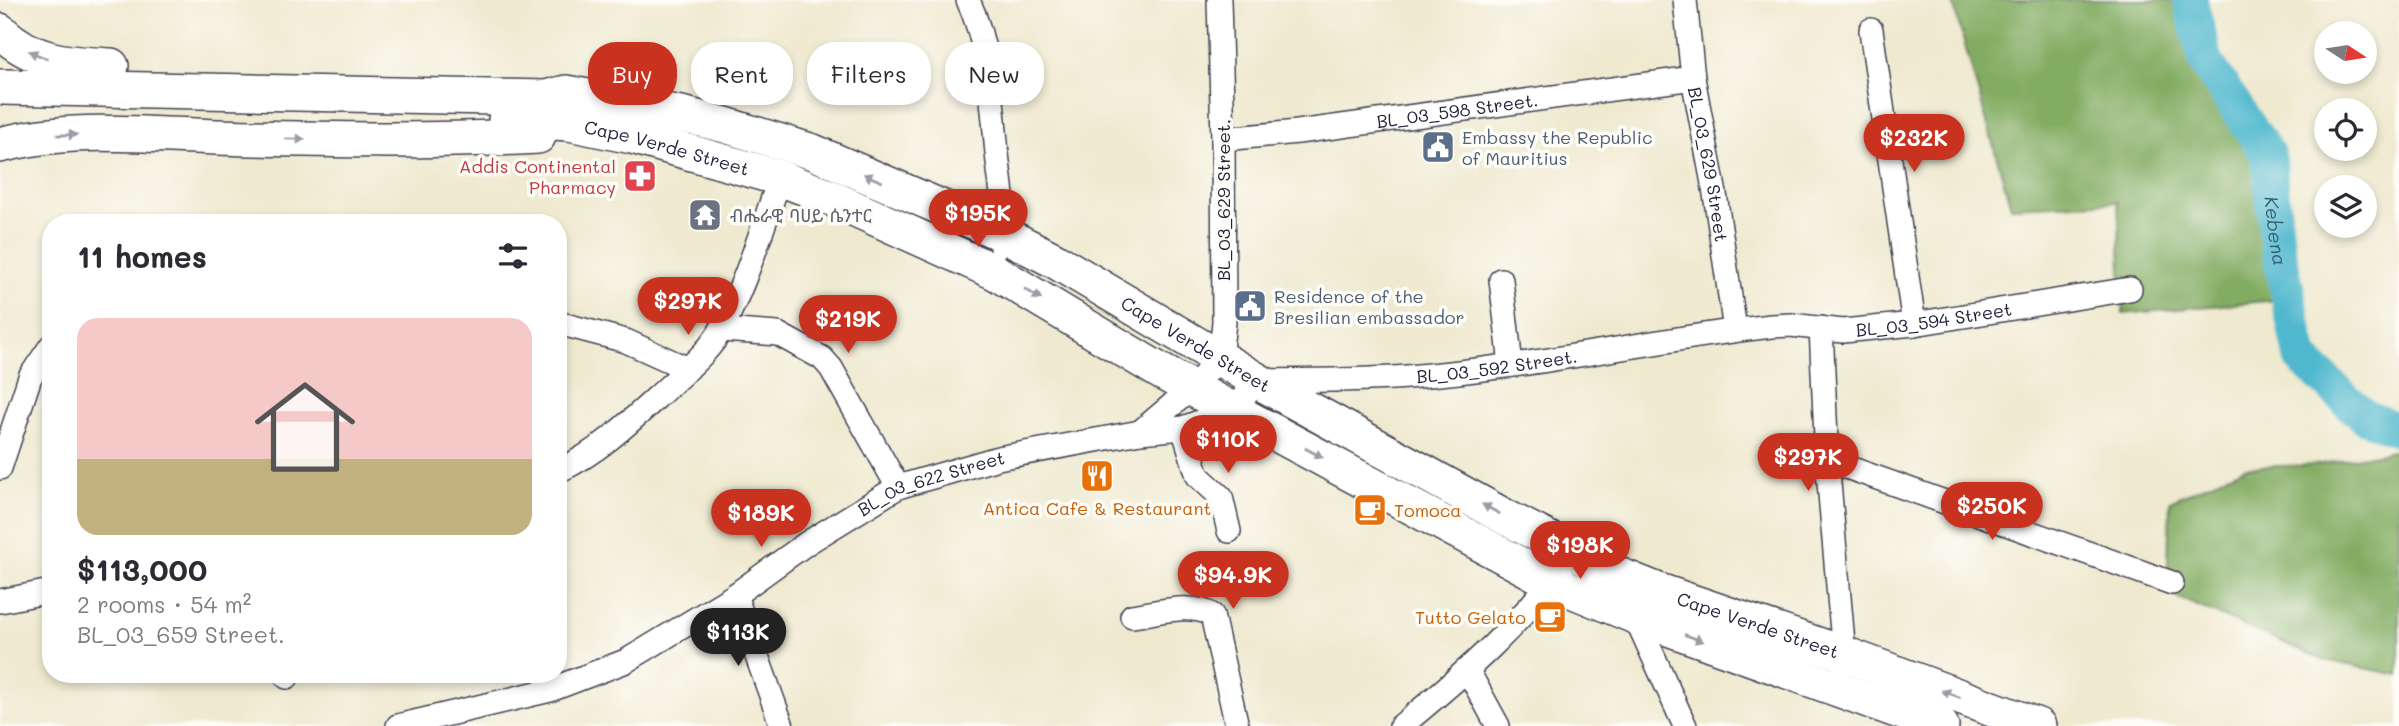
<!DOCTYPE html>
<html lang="en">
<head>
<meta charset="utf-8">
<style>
	:root { --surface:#fff; --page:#f7f7f7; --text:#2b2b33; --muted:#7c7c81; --line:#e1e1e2; --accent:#c8321e }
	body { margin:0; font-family:Mali,"Noto Sans Ethiopic",sans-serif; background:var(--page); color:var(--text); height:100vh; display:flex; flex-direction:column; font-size:26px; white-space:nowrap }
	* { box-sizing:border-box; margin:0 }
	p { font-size:23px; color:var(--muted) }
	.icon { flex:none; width:38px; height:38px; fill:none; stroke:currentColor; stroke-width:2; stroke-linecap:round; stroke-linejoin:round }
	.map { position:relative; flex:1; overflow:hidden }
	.sheet { position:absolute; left:42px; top:214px; width:525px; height:469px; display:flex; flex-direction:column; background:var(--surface); border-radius:28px; box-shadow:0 4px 10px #0003 }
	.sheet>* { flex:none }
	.banner { position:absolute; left:588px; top:42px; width:665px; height:63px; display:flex; gap:14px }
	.needle { width:46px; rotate:102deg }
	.controls { position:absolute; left:2314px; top:21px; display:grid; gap:14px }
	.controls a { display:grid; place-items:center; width:63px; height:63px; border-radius:50%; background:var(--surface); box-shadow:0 4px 10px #0003; font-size:35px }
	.price { position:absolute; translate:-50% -60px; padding:0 16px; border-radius:24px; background:var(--accent); color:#fff; font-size:23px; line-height:46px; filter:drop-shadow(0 2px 4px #0008) }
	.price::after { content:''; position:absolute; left:50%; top:42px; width:21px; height:16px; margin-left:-10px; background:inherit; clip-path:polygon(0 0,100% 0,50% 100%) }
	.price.on { background:#222; color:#fff }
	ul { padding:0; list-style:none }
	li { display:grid; align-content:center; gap:14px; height:371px; padding:0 35px }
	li+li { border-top:2px solid var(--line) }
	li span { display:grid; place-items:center; height:217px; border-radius:21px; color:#555 }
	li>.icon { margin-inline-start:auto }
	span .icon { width:126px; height:126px; fill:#fffc; stroke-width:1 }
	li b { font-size:30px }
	h2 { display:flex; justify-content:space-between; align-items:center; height:84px; padding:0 35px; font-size:30px }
	.tag { padding:0 24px; border-radius:28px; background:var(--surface); box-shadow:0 4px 10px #0003; font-size:24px; line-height:63px }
	.tag.on { background:var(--accent); color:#fff }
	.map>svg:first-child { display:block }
	.forest { fill:#82ac62; stroke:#52674e; stroke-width:2 }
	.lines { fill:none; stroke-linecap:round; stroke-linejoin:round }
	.river { stroke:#50b8ce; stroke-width:35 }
	.minor-casing { stroke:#414051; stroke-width:26 }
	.primary-casing { stroke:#414051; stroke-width:38 }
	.minor { stroke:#fff; stroke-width:23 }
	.primary { stroke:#fff; stroke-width:35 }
	.oneway { fill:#9c9ca7 }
	.labels { text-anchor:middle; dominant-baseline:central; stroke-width:7; stroke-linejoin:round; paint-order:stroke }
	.street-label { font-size:18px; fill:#22223b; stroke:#fdfcf7 }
	.service-label { font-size:18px; fill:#4e5e75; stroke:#fdfcf7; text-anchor:start }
	.health-label { font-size:18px; fill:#be3a42; stroke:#fdfcf7; text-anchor:end }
	.worship-label { font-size:18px; fill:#5b616d; stroke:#fdfcf7; text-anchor:start }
	.food-label { font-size:18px; fill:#c56008; stroke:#fdfcf7 }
	.water-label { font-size:19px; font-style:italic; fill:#345e76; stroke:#fdfcf7 }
</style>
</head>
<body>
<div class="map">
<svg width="2399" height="726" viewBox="0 0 2399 726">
	<rect width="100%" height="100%" fill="#fdfcf7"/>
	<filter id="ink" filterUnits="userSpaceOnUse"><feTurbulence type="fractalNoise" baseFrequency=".0143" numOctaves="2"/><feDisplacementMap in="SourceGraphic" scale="14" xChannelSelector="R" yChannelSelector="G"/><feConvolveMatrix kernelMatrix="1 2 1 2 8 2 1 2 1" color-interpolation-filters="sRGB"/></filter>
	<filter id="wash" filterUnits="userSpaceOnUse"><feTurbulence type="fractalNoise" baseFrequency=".00686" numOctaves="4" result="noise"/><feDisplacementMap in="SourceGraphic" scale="28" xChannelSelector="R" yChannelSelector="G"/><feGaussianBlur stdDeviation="1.57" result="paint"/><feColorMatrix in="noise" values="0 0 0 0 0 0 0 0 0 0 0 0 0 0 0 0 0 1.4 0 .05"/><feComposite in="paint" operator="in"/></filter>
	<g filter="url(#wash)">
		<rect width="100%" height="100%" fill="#efe9cf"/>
		<path class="forest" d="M1952,0H2177L2194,69L2257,161L2264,250L2276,300L2123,314L2118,202L2011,207Z
			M2393,451L2399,454V675L2324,660L2167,593L2170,501L2246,467L2316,465Z"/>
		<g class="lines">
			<path class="river" id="s1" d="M2190,0L2206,62L2268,155L2277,242L2301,358L2365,417L2399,430"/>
		</g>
	</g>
	<g filter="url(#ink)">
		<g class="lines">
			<defs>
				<g id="minor">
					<path d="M968,0C990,48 992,102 997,153C1000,183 1007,215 1001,245"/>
					<path id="s2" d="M1685,0L1693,78L1715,194L1735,330"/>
					<path d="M1871,30L1914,324"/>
					<path id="s3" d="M1223,139L1298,132L1693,78"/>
					<path d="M1501,280L1511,365"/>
					<path d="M558,323L626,341L688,369"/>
					<path d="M1821,328L1827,460L1844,654L1843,664"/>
					<path d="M721,330L778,334L822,358L831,368L898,487"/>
					<path d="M1183,428L1198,476L1221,497L1229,531"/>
					<path d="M1140,432L1192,388L1220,358L1224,322L1223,139L1219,0"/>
					<path d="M1827,460L2172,583"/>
					<path d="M0,468L30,377L51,346"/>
					<path d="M558,471C600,452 634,418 668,387C687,369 710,351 722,328C747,280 762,228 780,178"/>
					<path d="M735,595L782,726"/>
					<path d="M0,601L51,591"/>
					<path d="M1132,616C1155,613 1191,602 1212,615L1237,726"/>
					<path d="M1635,616L1685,726"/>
					<path d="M1468,671L1498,726"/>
					<path d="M286,674L287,677"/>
					<path id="s4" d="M398,726L550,690L626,661L735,595L807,543L898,487L998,458L1140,432L1183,428L1232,410L1258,381C1307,380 1358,381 1407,377C1529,368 1650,340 1771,326L1791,325L1843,331L1914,324L2130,289"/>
					<path d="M1401,726C1467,672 1523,622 1573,553"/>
				</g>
				<g id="primary">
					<path d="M0,31C34,63 67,64 111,66"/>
					<path id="s5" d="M0,87L546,98L566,93L681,114L725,125L813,152L1003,234L1054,260L1258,381L1505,517L1621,576L1656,590L1844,654L2038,726"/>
					<path id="s6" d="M506,119L569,123L632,136L780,178L829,197L995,272L1160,371L1552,582L1635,616L1941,726"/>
					<path d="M0,145C69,126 147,135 218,137C324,140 432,142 538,136"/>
				</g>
			</defs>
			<use href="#minor" class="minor-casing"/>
			<use href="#primary" class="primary-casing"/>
			<use href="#minor" class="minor"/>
			<use href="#primary" class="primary"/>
		</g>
		<defs><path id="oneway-solid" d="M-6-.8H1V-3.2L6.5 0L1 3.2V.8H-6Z" transform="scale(1.75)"/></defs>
		<g class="oneway">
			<use href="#oneway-solid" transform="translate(38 55) rotate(-157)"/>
			<use href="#oneway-solid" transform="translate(67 135) rotate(-1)"/>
			<use href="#oneway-solid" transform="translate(295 139) rotate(1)"/>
			<use href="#oneway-solid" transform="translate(873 178) rotate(-157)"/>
			<use href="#oneway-solid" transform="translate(1033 294) rotate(31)"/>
			<use href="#oneway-solid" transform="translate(1314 453) rotate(28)"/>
			<use href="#oneway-solid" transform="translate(1491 509) rotate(-151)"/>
			<use href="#oneway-solid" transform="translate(1694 638) rotate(20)"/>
			<use href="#oneway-solid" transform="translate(1951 694) rotate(-159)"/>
		</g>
	</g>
	<defs>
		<symbol id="civic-square" viewBox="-11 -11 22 22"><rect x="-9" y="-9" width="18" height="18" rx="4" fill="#5c6f8a" stroke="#fdfcf7"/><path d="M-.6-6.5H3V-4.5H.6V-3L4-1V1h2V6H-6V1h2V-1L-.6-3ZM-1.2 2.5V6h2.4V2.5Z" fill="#fff"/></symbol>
		<symbol id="pharmacy-square" viewBox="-11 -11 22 22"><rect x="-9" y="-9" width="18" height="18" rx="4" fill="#e0444e" stroke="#fdfcf7"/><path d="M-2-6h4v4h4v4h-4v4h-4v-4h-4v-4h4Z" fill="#fff"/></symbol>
		<symbol id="temple-square" viewBox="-11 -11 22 22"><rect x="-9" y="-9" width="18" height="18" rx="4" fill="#6b7280" stroke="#fdfcf7"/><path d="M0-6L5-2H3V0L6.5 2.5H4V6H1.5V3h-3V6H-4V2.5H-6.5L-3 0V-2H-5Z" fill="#fff"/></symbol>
		<symbol id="restaurant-square" viewBox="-11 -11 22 22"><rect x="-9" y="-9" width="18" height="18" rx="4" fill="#e8710a" stroke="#fdfcf7"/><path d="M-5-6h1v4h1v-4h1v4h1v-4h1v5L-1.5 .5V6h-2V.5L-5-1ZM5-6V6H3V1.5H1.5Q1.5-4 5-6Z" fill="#fff"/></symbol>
		<symbol id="cafe-square" viewBox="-11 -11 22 22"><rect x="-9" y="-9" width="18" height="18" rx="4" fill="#e8710a" stroke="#fdfcf7"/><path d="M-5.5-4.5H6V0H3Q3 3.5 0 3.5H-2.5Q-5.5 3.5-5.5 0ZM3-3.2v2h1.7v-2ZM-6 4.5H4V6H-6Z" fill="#fff"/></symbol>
	</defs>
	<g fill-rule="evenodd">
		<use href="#civic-square" x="1419" y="128" width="38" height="38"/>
		<use href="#pharmacy-square" x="621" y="157" width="38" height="38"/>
		<use href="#temple-square" x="686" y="196" width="38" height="38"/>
		<use href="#civic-square" x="1231" y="287" width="38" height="38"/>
		<use href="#restaurant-square" x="1078" y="457" width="38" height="38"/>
		<use href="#cafe-square" x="1351" y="491" width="38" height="38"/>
		<use href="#cafe-square" x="1531" y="598" width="38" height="38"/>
	</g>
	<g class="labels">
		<g class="street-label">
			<text stroke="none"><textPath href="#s3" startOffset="236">BL_03_598 Street.</textPath></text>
			<text stroke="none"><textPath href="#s6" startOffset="164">Cape Verde Street</textPath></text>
			<text stroke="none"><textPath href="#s2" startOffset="166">BL_03_629 Street</textPath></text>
			<text transform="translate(1223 200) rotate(-90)">BL_03_629 Street.</text>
			<text stroke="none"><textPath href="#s4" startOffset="1624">BL_03_594 Street</textPath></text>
			<text stroke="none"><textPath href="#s5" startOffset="1250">Cape Verde Street</textPath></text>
			<text stroke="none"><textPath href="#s4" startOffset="1183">BL_03_592 Street.</textPath></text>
			<text stroke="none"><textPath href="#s4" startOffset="593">BL_03_622 Street</textPath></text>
			<text stroke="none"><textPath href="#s5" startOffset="1880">Cape Verde Street</textPath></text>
		</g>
		<g class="service-label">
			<text x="1462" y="137">Embassy the Republic<tspan x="1462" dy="21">of Mauritius</tspan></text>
			<text x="1274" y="296">Residence of the<tspan x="1274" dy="21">Bresilian embassador</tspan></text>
		</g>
		<g class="health-label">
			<text x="616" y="166">Addis Continental<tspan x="616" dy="21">Pharmacy</tspan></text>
		</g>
		<g class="worship-label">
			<text x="730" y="215">ብሔራዊ ባሀይ ሴንተር</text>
		</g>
		<g class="food-label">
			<text x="1097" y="508">Antica Cafe &amp; Restaurant</text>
			<text x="1394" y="510" text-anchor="start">Tomoca</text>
			<text x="1526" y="617" text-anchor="end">Tutto Gelato</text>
		</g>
		<g class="water-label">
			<text stroke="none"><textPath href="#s1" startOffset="252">Kebena</textPath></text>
		</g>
	</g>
</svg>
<div class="controls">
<a><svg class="needle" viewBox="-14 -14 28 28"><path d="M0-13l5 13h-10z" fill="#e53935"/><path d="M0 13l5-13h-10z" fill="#7c7c81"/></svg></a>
<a><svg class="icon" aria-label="locate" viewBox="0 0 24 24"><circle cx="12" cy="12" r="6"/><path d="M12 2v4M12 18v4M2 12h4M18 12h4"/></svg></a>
<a><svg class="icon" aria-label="layers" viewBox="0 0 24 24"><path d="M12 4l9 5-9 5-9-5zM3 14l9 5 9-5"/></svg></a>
</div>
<b class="price" style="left:1914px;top:174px">$232K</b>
<b class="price" style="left:978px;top:249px">$195K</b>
<b class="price" style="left:688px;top:337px">$297K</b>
<b class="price" style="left:848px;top:355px">$219K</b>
<b class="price" style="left:1228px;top:475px">$110K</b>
<b class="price" style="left:1808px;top:493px">$297K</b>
<b class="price" style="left:1992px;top:542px">$250K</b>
<b class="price" style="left:761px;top:549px">$189K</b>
<b class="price" style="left:1580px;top:581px">$198K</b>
<b class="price" style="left:1233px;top:611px">$94.9K</b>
<b class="price on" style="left:738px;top:668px">$113K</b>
<div class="banner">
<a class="tag on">Buy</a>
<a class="tag">Rent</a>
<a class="tag">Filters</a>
<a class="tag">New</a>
</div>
<section class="sheet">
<h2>11 homes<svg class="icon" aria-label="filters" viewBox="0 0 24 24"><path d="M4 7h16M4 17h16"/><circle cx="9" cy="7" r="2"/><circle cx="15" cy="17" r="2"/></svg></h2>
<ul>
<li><span style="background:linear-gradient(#f6c9c9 65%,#c2b280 0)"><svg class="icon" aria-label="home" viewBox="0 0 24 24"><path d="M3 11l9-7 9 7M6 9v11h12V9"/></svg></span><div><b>$113,000</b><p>2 rooms · 54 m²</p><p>BL_03_659 Street.</p></div></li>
</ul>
</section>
</div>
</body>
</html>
